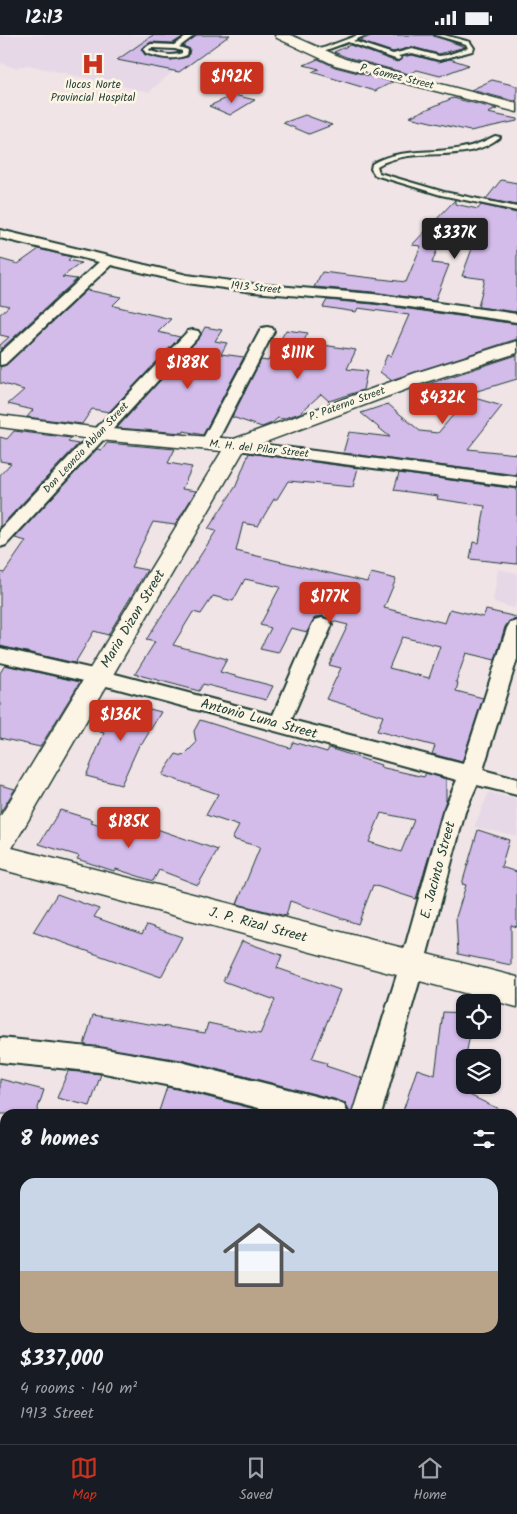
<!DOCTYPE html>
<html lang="en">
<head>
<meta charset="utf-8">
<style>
	:root { --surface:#171b24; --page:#242831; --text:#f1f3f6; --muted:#9ea1a6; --line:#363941; --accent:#c8321e }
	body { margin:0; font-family:Kalam,sans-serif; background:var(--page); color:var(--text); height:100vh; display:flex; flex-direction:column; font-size:19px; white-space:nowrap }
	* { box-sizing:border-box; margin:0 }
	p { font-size:16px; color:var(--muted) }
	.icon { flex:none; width:28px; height:28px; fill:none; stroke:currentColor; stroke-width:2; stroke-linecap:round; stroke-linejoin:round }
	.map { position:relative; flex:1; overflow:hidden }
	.panel { position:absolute; left:0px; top:1074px; width:518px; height:336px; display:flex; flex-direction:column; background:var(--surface); border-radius:15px 15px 0 0; box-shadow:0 1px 4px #0004 }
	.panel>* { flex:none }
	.fabs { position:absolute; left:456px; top:959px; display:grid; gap:10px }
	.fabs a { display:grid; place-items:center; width:45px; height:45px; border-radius:10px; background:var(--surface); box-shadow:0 1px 4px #0004; font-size:25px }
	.price { position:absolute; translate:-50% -42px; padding:0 11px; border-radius:5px; background:var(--accent); color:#fff; font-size:16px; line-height:32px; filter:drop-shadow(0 1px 2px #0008) }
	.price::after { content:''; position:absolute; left:50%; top:30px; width:15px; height:11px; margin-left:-8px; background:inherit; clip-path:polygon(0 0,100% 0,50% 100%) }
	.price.on { background:#222; color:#fff }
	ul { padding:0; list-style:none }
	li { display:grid; align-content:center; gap:10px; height:265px; padding:0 20px }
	li span { display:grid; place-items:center; height:155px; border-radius:15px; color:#555 }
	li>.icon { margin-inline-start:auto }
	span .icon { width:90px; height:90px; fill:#fffc; stroke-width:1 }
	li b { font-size:21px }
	h2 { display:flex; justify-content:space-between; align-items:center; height:60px; padding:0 20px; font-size:21px }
	.status { display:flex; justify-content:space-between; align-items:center; height:35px; padding:0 25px; background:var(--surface); direction:ltr }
	.status svg { height:14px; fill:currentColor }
	.menu { display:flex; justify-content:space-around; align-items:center; height:70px; border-top:1px solid var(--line); background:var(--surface); font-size:14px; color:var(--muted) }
	.menu a { display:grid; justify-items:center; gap:2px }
	.menu .on { color:var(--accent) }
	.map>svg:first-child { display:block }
	.built { fill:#e7d8e7 }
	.building { fill:#d3bbea; stroke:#1f3d34; fill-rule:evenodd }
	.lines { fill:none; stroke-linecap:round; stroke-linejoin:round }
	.lane-casing { stroke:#1f3d34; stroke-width:4 }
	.street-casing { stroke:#1f3d34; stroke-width:4 }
	.secondary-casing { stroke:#1f3d34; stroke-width:3 }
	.lane { fill:#fcf5e5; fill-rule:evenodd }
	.street { fill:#fcf5e5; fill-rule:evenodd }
	.secondary { fill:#fcf5e5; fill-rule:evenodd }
	.labels { text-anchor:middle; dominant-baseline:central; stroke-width:5; stroke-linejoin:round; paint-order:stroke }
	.far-street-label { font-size:11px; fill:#1f3d34; stroke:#fcf5e5 }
	.far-poi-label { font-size:11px; fill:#1f3d34; stroke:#fcf5e5 }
	.street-label { font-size:14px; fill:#1f3d34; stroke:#fcf5e5 }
</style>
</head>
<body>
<div class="status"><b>12:13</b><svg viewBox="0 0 49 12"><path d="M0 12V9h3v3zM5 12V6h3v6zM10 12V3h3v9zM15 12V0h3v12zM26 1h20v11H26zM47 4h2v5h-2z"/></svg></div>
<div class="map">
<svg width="517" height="1409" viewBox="0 0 517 1409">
	<rect width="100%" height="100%" fill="#f0e4e6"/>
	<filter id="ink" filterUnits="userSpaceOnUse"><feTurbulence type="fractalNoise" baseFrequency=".02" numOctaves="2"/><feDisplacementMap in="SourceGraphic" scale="10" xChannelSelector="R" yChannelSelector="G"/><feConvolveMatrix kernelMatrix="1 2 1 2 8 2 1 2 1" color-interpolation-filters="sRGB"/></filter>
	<g filter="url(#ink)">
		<path class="built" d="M0,0H216L149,57L28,30L15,33L0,28Z
			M498,534L517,538V563L514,573L493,567Z
			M489,757L517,765V801L474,792Z"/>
		<path class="building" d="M153,0H186L173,8L151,7L141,14L145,20L171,25L188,22L190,14L183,11L197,0H230L179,37L117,25Z
			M373,0H433L465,12L439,19L412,12L393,17L359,6Z
			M350,10L397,27L402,25V22L412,20L439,27L450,24L469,30L440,41L417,35L409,39L346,22L334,17Z
			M318,24L335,32L393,47L375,56L312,37L319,34L304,30Z
			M492,45L517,51V65L514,66L471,55Z
			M234,60L255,65L230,80L209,71Z
			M453,63L497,74L488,78L517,84V86L470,96L409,82Z
			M305,80L332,90L309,99L283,88Z
			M501,145L517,148V170L486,164Z
			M455,165V169L478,174L481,170L517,178V277L478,272L485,244L462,241L476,203L443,199L432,228L449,230L435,266L373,257L314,252L322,237L406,247L421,211L412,210Z
			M39,214L71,222L68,225L81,228L62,242L77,244L0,315V310L9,302L0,300V279L9,271L0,269V224L18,229Z
			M87,255L121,262L113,270L114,271L171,284L158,297L180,302L109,377L92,374L82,389L27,382L33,375L8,369L24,355L0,348V332L6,330Z
			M327,265L373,269L517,289V304L391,345L380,337L387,320L391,321L409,280L358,273L356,277L323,272Z
			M205,292L222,295L215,306L227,308L221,319L244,322L203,400L184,396L183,398L117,393L199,303Z
			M286,295L308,298L303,307L356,315L347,334L367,336L363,355L329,366L321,359L300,378L282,384L278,383L272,388L262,392L232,382L261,325L268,326Z
			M517,320V344L464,360L502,371L468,414L517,419V440L343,418L349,397L390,402L361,378L388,369L420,396L438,398L454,379L416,353Z
			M14,396L71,403L68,407L78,409L0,492V440L11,428L0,426V402L7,404Z
			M107,408L175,414L168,428L192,432L182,454L196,456L175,490L153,487L131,532L147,535L108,600L94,596L75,628L0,611V537L4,538L26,506L15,503L97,414L102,415Z
			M249,418L358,433L353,452L288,446L277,464H274L258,491L243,488L236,516L367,547L371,538L396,544L384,573L445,588L450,574L483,582L486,575L517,582V584L509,586L505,592L495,625L466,618L456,647L458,648L456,656L483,663L462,727L432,719L435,711L377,696L383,681L326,664L341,633L329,630L348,590L332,586L323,581L316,582L307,597L291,593L278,618L260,614L271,593L260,590L280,552L245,544L233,566L213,561L201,579L193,577L173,610L227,624L220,637L273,651L266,665L203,649L199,656L135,639L155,607L146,605L216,496L208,494L236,451ZM402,602L440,611L429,643L389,633Z
			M399,438L517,454V529L470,524L473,507L479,508L485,471L437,464L438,461L394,455Z
			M5,630L80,647L40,712L0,703V638Z
			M119,666L161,677L142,709L140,708L121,750L86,741L104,698L100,697Z
			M200,685L290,713L293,707L327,717L329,713L381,730L380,732L424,742L426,738L446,744V765L416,864L373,850L358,889L290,866L286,881L237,869L260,812L232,804L239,791L206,780L218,759L162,740L176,719L183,721L196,708L194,696ZM381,778L414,785L401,817L369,807Z
			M0,750L15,754L0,778Z
			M60,775L93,785L91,788L137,803L145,790L218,815L198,850L159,835L153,846L116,834L114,836L77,824L79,821L39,809Z
			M478,795L509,805L501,832L517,837V892L511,890V930L458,919L456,882L466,850L462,849Z
			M57,859L99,874L94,882L142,899L147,890L182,902L161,942L33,897Z
			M242,906L282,920L277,933L340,955L312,1024L327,1028L326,1031L362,1043L351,1079L345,1068L334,1064L181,1025L84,1010L93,980L205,998L208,988L260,999L275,965L223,946Z
			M443,977L465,978V995H471L459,1055L509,1079H402L417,1034L435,1040Z
			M68,1036L101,1039L90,1071L57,1063Z
			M0,1044L44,1055L36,1079H0Z
			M167,1052L181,1055L274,1079H158Z"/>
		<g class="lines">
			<defs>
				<path id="lane" d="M189,0H195L179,12L188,15L187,20C173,26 160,23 146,18L143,14L151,9L174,10ZM152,13L175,14L182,16V18C171,22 161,19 150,16L149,14Z
					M358,0H366L353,6L393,19L412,14L439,21L447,20L468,13L466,9L435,0H444L470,7L474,13L472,16L439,25L412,18L398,21L401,23L398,25L348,7L318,18L313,17Z
					M495,101L500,102C465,131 414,109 377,131L379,138L444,157L517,172V176L441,160L375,140L371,134L372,129C395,115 421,118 447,115C464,114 480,109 495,101Z"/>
				<path id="street" d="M0,195L187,240L253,249L373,259L517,279V287L373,267L253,257L187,248L111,230L5,329L0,330V318L99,227L0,203Z
					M267,292L272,293L274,296L216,409L214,412H202L200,409L260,296L262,293Z
					M193,295L198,296L200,299L198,302L6,510L0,512V495L188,296Z
					M236,406L517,442V452L230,414L228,411L230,408Z
					M322,583L329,585L332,590L291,685L463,729L507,593L510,588L517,586V624L483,735L517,744V760L477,750L465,777L424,930L381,1079H353L400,930L443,777L457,745L115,653L0,627V613L115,639L273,680L312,590L315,585Z
					M0,1003L99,1013L181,1027L334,1066L344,1070L348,1079H282L181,1053L99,1037L0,1027Z
					M250,1405H282L281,1409H249Z"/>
				<path id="secondary" d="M275,0H291L345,24L517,69V77L335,30L277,3Z
					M517,306V318L429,346L244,415L12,813L517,942V972L0,834V782L222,416L99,405L0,392V380L99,393L234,404L415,338Z
					M0,1255H5V1295H0Z
					M512,1273H517V1313H512Z"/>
			</defs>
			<use href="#lane" class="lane-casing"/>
			<use href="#street" class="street-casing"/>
			<use href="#secondary" class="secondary-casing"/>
			<use href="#lane" class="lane"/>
			<use href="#street" class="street"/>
			<use href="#secondary" class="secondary"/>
		</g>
	</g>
	<defs>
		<symbol id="hospital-bare" viewBox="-9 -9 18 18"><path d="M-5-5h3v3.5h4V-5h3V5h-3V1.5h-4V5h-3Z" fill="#c8321e" stroke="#fcf5e5" stroke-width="2.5" paint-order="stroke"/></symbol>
	</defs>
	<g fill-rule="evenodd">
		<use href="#hospital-bare" x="77" y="13" width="32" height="32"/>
	</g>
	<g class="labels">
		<g class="far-street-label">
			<text transform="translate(397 42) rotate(14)">P. Gomez Street</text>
			<text transform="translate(256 253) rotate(5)">1913 Street</text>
			<text transform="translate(347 369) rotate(-20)">P. Paterno Street</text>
			<text transform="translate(86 413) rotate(-47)">Don Leoncio Ablan Street</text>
			<text transform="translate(259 414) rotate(6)">M. H. del Pilar Street</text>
		</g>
		<g class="far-poi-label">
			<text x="93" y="50">Ilocos Norte<tspan x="93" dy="13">Provincial Hospital</tspan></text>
		</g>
		<g class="street-label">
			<text transform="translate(133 584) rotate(-59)">Maria Dizon Street</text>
			<text transform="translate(259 684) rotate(15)">Antonio Luna Street</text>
			<text transform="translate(438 835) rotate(-75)">E. Jacinto Street</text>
			<text transform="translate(258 890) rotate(15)">J. P. Rizal Street</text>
		</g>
	</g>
</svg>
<div class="fabs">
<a><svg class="icon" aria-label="locate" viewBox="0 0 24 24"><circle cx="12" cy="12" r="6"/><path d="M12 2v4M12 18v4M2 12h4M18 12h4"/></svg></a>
<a><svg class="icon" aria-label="layers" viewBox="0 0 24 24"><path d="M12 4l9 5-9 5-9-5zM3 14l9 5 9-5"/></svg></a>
</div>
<b class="price" style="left:232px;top:69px">$192K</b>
<b class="price on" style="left:455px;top:225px">$337K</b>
<b class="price" style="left:298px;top:345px">$111K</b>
<b class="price" style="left:188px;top:355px">$188K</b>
<b class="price" style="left:443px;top:390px">$432K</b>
<b class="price" style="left:330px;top:589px">$177K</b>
<b class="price" style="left:121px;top:707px">$136K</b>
<b class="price" style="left:129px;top:814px">$185K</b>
<section class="panel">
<h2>8 homes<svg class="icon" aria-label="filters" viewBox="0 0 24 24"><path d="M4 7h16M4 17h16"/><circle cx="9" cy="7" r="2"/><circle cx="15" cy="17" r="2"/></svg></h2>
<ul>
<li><span style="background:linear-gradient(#c9d6e8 60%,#b9a48a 0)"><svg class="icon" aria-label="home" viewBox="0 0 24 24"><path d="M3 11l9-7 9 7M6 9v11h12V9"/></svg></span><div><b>$337,000</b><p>4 rooms · 140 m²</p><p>1913 Street</p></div></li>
</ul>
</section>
</div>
<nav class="menu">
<a class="on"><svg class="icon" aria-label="map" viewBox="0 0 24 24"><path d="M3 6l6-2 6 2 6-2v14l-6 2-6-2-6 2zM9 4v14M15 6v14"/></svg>Map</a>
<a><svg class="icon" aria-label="saved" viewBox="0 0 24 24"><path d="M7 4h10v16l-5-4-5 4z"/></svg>Saved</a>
<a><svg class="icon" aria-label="home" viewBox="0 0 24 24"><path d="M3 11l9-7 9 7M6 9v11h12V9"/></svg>Home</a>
</nav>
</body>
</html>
